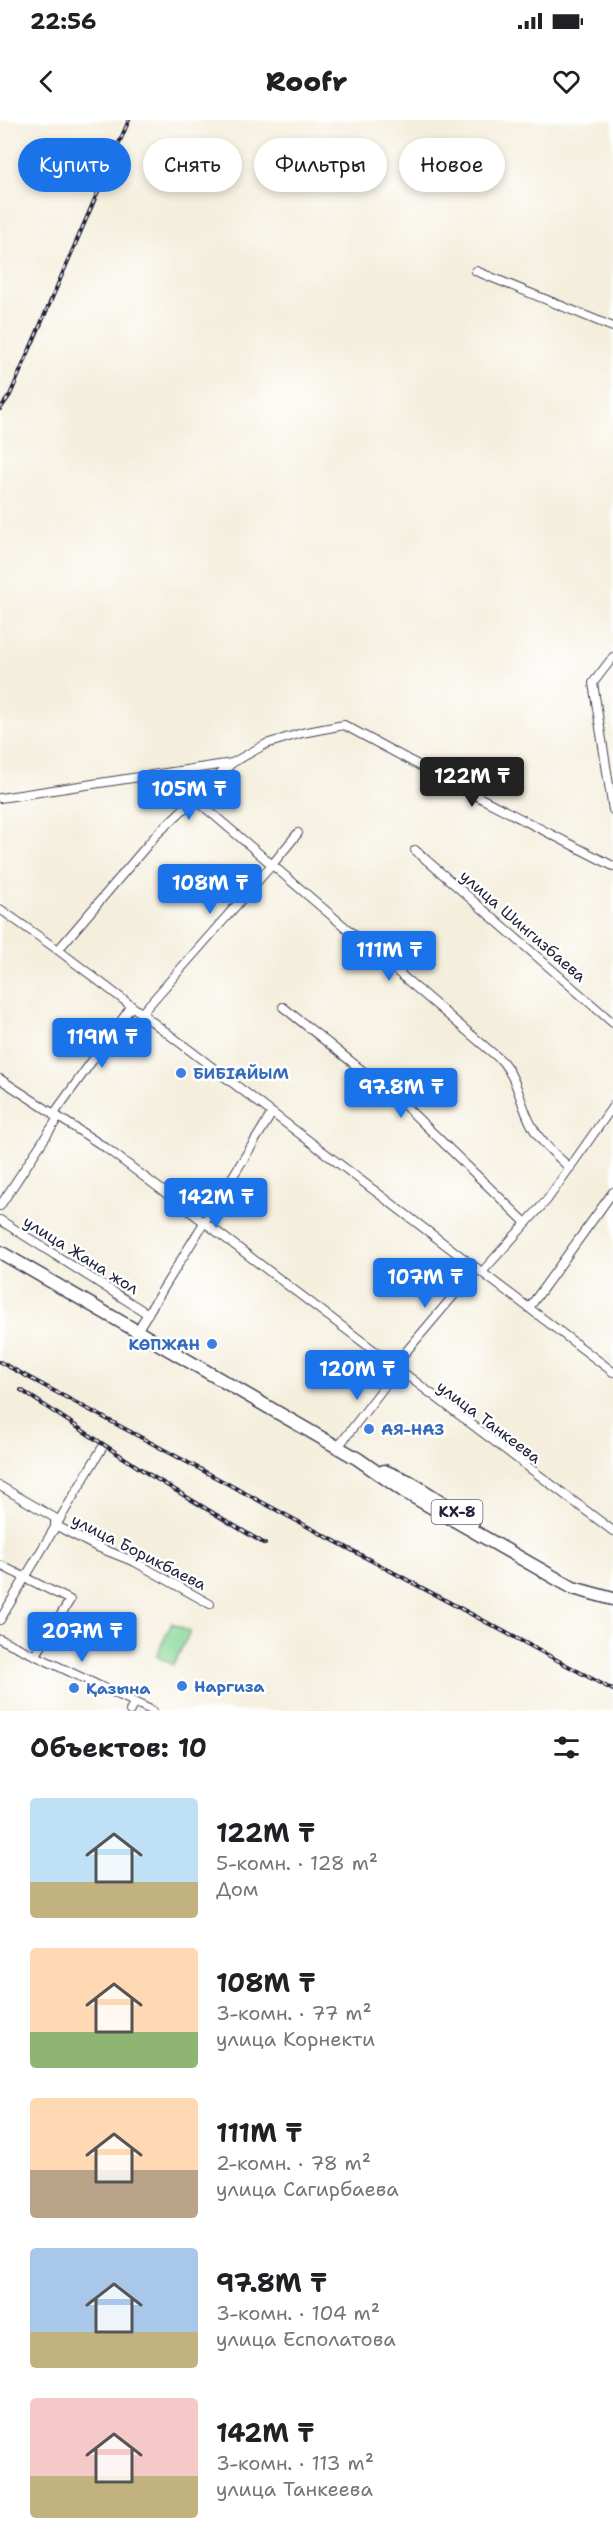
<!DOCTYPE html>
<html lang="ru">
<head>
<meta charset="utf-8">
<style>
	:root { --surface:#fff; --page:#f6f6f6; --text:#202124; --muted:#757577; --accent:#1a73e8 }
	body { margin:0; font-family:"Shantell Sans",sans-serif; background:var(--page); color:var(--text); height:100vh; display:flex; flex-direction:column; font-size:22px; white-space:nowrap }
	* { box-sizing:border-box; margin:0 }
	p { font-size:20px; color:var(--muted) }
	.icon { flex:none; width:33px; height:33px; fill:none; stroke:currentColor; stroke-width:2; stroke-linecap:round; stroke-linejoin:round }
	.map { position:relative; height:1591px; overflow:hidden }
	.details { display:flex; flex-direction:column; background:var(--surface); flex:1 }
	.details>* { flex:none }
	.banner { position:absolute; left:18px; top:18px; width:578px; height:54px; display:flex; gap:12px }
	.price { position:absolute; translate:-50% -51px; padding:0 14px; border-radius:6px; background:var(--accent); color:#fff; font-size:20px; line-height:39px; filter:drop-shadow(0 2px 3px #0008) }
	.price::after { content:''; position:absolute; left:50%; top:36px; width:18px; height:14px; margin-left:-9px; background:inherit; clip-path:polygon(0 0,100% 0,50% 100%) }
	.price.selected { background:#222; color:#fff }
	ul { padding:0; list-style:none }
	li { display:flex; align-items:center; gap:18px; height:150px; padding:0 30px }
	li span { display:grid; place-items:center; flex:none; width:168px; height:120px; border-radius:6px; color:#555 }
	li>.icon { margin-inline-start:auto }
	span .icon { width:72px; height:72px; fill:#fffc; stroke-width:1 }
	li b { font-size:26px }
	h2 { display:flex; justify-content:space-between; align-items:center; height:72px; padding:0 30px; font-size:26px }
	.chip { padding:0 21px; border-radius:27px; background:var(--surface); box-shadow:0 3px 9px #0003; font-size:21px; line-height:54px }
	.chip.selected { background:var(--accent); color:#fff }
	.status { display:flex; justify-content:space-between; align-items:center; height:42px; padding:0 30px; background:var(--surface); direction:ltr }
	.status svg { height:16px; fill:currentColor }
	header { display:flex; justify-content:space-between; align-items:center; height:78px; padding:0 30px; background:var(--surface); font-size:27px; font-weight:800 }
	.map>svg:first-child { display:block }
	.green { fill:#88d796; stroke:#557c68; stroke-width:1.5 }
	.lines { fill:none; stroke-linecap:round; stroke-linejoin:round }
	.street-casing { stroke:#424153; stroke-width:10 }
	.primary-casing { stroke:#424153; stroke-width:15 }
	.street { stroke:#fff; stroke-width:8 }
	.primary { stroke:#fff; stroke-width:12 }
	.rail-casing { stroke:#22223b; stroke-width:4 }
	.rail { stroke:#fff; stroke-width:1.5; stroke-dasharray:4.5; stroke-linecap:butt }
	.shop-dot { fill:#3f7fe0; stroke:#fff; stroke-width:2 }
	.labels { text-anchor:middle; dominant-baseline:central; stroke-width:5; stroke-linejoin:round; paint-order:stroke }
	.shield { fill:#fff; stroke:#646476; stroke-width:1.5 }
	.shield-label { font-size:15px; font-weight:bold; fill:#22223b }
	.street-label { font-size:16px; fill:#22223b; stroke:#fff }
	.shop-label { font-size:16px; font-weight:bold; fill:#366cbe; stroke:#fff; text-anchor:start }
</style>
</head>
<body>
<div class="status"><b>22:56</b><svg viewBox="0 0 49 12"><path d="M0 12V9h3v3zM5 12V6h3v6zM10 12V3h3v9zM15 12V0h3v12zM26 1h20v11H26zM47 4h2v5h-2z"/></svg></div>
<header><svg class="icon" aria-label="back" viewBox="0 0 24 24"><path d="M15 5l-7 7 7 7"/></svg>Roofr<svg class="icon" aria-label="heart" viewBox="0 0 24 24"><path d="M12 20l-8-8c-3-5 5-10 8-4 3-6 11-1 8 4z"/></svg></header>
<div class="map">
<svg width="613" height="1591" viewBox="0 0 613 1591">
	<rect width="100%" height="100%" fill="#fff"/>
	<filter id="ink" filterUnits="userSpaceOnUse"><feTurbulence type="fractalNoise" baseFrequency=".0167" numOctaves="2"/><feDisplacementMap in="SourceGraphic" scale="12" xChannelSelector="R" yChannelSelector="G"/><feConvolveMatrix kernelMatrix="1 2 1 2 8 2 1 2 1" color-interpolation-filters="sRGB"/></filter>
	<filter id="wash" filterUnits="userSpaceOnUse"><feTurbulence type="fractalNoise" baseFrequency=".008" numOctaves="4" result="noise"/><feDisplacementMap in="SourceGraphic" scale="24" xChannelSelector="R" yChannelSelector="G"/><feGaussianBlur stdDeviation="1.35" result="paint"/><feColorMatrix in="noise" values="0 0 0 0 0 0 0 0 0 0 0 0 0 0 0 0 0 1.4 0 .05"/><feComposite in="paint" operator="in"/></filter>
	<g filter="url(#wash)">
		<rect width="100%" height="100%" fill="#f4eedc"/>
		<path class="green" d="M172,1503L190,1512L173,1545L156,1536Z"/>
	</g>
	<g filter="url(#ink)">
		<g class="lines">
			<defs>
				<path id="street" d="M476,151L613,207
					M613,537L593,563L613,690
					M0,678L232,643
					M195,679L502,941C518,960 520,984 532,1006C541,1023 556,1035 570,1048
					M415,730L613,903
					M0,789L58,830L613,1252
					M58,830L156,715L232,643L266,624L302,613L344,605L461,668L613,746
					M283,887L399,980L526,1103
					M141,894L271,746L298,713
					M0,959L106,1028L613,1411
					M53,995L131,887
					M0,1086L58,998
					M0,1100L148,1194
					M482,1152L547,1080L613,986
					M529,1188L613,1072
					M137,1211L272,993
					M393,1247L477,1148
					M338,1327L397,1250
					M0,1366L55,1398V1405L95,1426L135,1442L210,1484
					M0,1445L70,1480L36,1535
					M0,1500L102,1328
					M0,1519L153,1591
					M130,1591L134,1582"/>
				<path id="primary" d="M0,1132L358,1339L405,1372L550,1455L573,1468L613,1479
					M384,1351L410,1362L473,1402"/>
			</defs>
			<use href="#street" class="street-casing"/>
			<use href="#primary" class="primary-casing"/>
			<use href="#street" class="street"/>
			<use href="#primary" class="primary"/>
			<defs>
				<path id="rail" d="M0,289L10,275L129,0
					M0,1242L613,1570
					M21,1270L150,1355L265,1424"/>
			</defs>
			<use href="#rail" class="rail-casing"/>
			<use href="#rail" class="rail"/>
		</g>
	</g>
	<g class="shop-dot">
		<circle cx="181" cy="953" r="6"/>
		<circle cx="212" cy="1224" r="6"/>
		<circle cx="369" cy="1309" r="6"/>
		<circle cx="182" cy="1566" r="6"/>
		<circle cx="74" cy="1568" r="6"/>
	</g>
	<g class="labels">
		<rect class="shield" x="431.5" y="1380" width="51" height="24" rx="4.5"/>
		<g class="shield-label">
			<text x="457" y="1392">КХ-8</text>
		</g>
		<g class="street-label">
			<text transform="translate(523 806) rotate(41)">улица Шингизбаева</text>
			<text transform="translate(81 1135) rotate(32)">улица Жана жол</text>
			<text transform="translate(489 1302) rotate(37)">улица Танкеева</text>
			<text transform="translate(139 1432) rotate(27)">улица Борикбаева</text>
		</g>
		<g class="shop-label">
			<text x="193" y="953">БИБІАЙЫМ</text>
			<text x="200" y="1224" text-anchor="end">КӨПЖАН</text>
			<text x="381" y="1309">АЯ-НАЗ</text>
			<text x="194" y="1566">Наргиза</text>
			<text x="86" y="1568">Қазына</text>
		</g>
	</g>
</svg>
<b class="price selected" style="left:472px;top:688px">122M ₸</b>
<b class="price" style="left:189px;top:701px">105M ₸</b>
<b class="price" style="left:210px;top:795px">108M ₸</b>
<b class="price" style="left:389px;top:862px">111M ₸</b>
<b class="price" style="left:102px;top:949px">119M ₸</b>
<b class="price" style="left:401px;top:999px">97.8M ₸</b>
<b class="price" style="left:216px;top:1109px">142M ₸</b>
<b class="price" style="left:425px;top:1189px">107M ₸</b>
<b class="price" style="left:357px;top:1281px">120M ₸</b>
<b class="price" style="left:82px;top:1543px">207M ₸</b>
<div class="banner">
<a class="chip selected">Купить</a>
<a class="chip">Снять</a>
<a class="chip">Фильтры</a>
<a class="chip">Новое</a>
</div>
</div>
<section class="details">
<h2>Объектов: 10<svg class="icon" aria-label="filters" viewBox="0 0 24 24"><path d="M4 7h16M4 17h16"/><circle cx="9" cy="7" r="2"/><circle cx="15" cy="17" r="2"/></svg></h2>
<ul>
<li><span style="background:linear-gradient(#bfe0f5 70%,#c2b280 0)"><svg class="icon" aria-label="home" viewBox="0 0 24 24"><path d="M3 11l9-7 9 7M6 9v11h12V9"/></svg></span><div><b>122M ₸</b><p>5-комн. · 128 m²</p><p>Дом</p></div></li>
<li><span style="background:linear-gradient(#ffd9b3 70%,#8fb573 0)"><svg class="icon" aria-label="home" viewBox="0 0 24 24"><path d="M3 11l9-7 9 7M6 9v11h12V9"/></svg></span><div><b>108M ₸</b><p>3-комн. · 77 m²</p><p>улица Корнекти</p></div></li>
<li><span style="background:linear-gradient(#ffd9b3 60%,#b9a48a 0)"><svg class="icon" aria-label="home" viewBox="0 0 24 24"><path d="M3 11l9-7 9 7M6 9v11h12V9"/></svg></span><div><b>111M ₸</b><p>2-комн. · 78 m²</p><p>улица Сагирбаева</p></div></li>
<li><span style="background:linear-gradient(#a9c7e8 70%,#c2b280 0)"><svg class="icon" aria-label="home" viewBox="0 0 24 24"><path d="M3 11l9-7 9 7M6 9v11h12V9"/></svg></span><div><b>97.8M ₸</b><p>3-комн. · 104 m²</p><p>улица Есполатова</p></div></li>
<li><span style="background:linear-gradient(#f6c9c9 65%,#c2b280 0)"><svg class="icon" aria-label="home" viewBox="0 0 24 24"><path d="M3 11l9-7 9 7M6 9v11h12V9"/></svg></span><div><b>142M ₸</b><p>3-комн. · 113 m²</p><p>улица Танкеева</p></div></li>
</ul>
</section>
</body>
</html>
